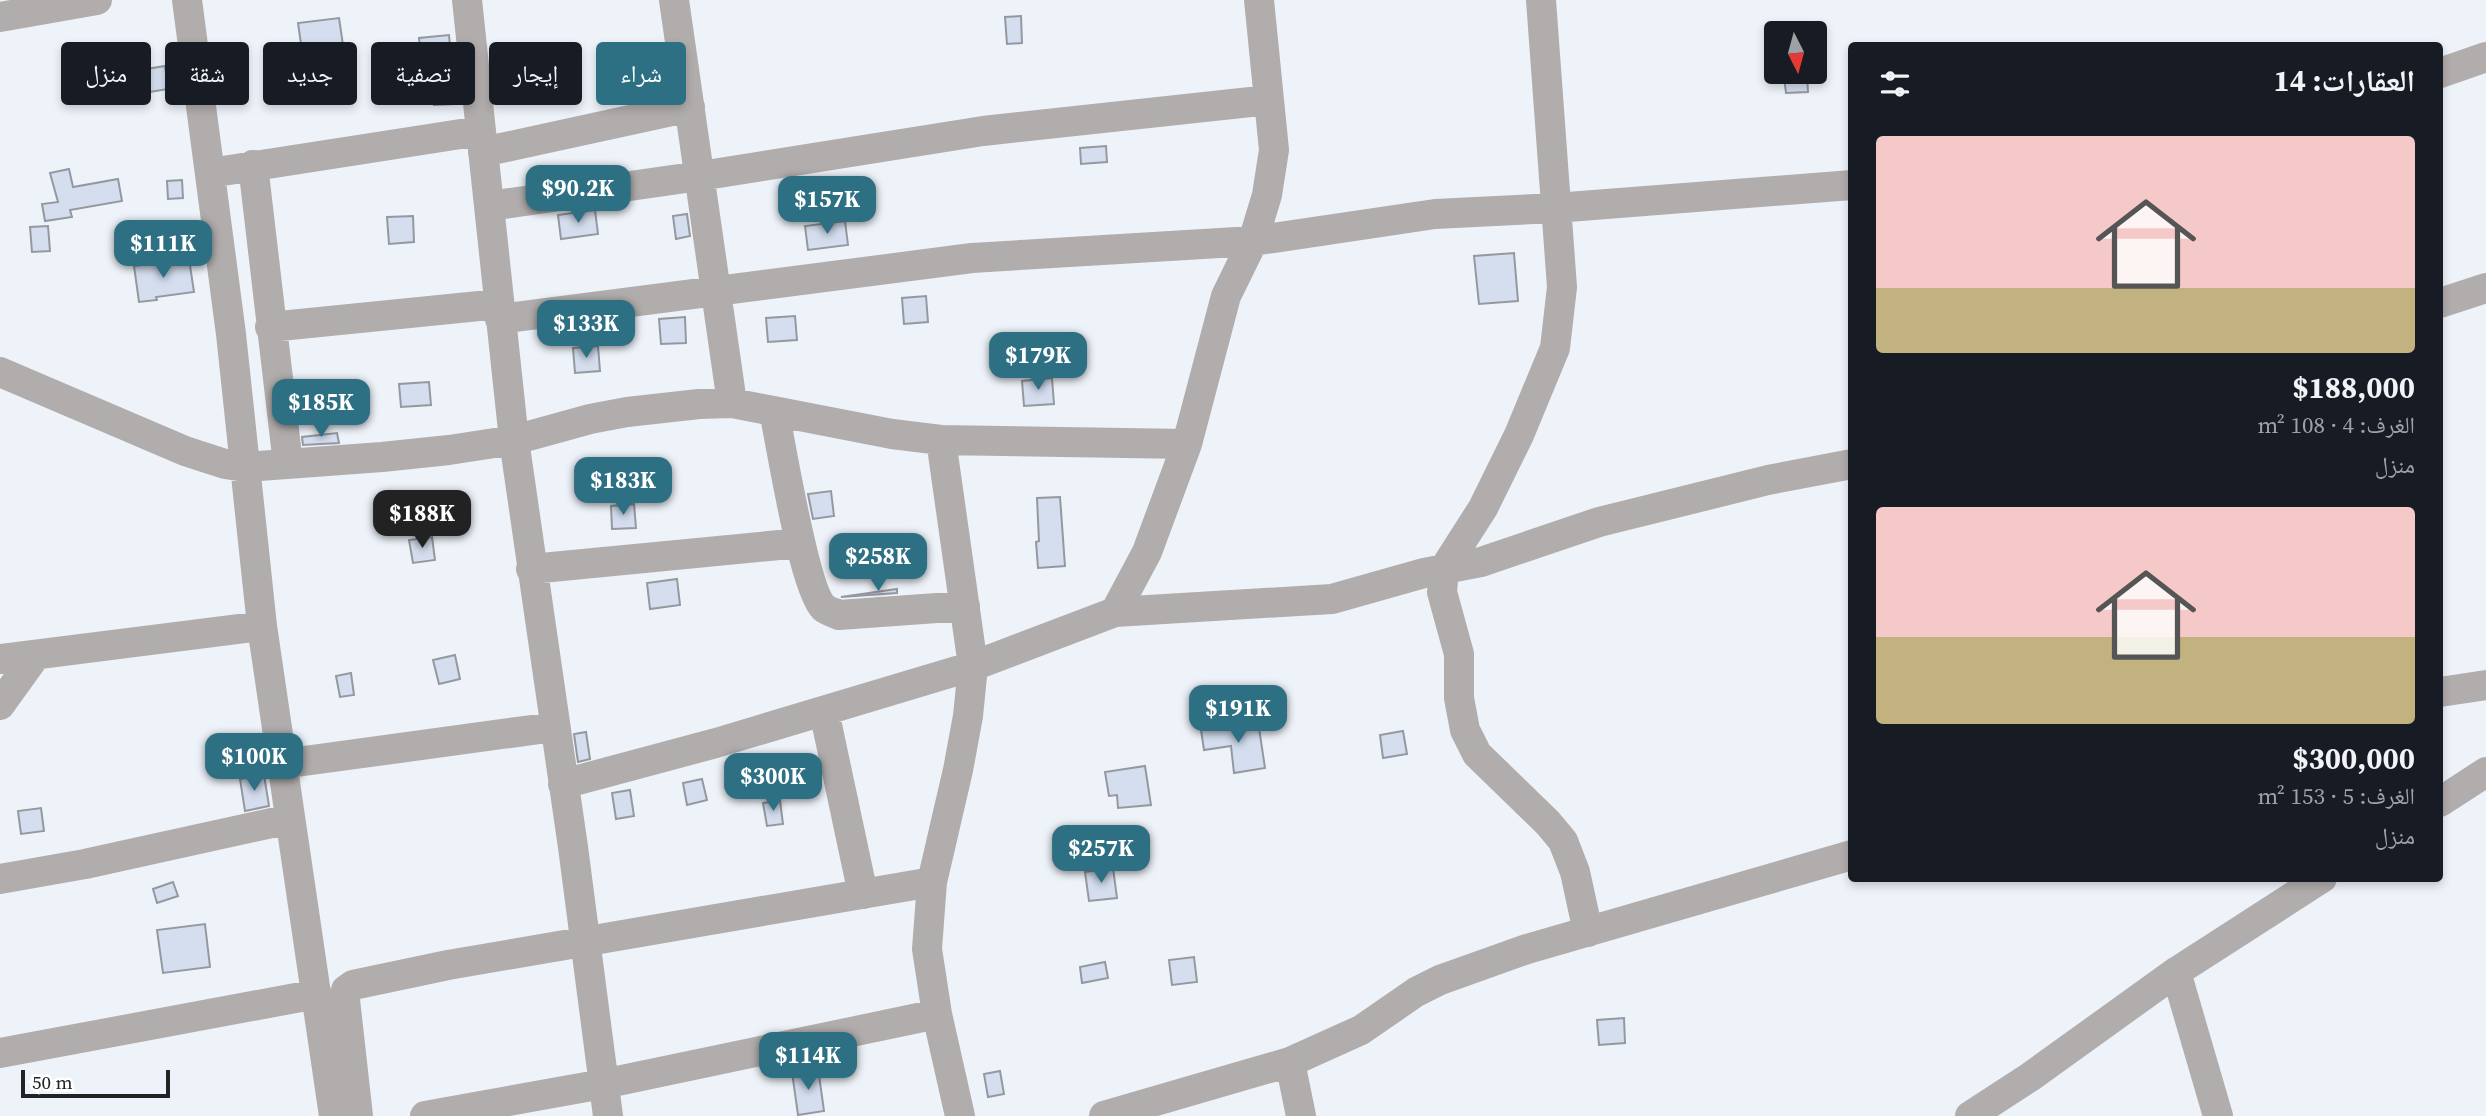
<!DOCTYPE html>
<html lang="ar">
<head>
<meta charset="utf-8">
<style>
	:root { --surface:#171b24; --page:#242831; --text:#f1f3f6; --muted:#9ea1a6; --accent:#2e7083 }
	body { margin:0; font-family:"Source Serif 4","Noto Naskh Arabic",serif; background:var(--page); color:var(--text); direction:rtl; height:100vh; display:flex; flex-direction:column; font-size:26px; white-space:nowrap }
	* { box-sizing:border-box; margin:0 }
	p { font-size:23px; color:var(--muted) }
	.icon { flex:none; width:38px; height:38px; fill:none; stroke:currentColor; stroke-width:2; stroke-linecap:round; stroke-linejoin:round }
	.map { position:relative; flex:1; overflow:hidden; direction:ltr }
	.sheet { position:absolute; left:1848px; top:42px; width:595px; height:840px; display:flex; flex-direction:column; background:var(--surface); border-radius:7px; box-shadow:0 4px 10px #0003; direction:rtl }
	.sheet>* { flex:none }
	.top-card { position:absolute; left:21px; top:42px; width:665px; height:63px; direction:rtl; display:flex; gap:14px }
	.needle { width:46px; rotate:174deg }
	.tools { position:absolute; left:1764px; top:21px; display:grid; gap:14px }
	.tools a { display:grid; place-items:center; width:63px; height:63px; border-radius:7px; background:var(--surface); box-shadow:0 4px 10px #0003; font-size:35px }
	.scale { position:absolute; left:21px; bottom:18px; width:149px; box-sizing:border-box; padding-left:7px; border:4px solid #212325; border-top:0; font-size:19px; line-height:24px; white-space:nowrap; color:#212325; -webkit-text-stroke:5px #fff; paint-order:stroke }
	.price { position:absolute; translate:-50% -60px; padding:0 16px; border-radius:14px; background:var(--accent); color:#fff; font-size:23px; line-height:46px; filter:drop-shadow(0 2px 4px #0008) }
	.price::after { content:''; position:absolute; left:50%; top:42px; width:21px; height:16px; margin-left:-10px; background:inherit; clip-path:polygon(0 0,100% 0,50% 100%) }
	.price.on { background:#222; color:#fff }
	ul { padding:0; list-style:none }
	li { display:grid; align-content:center; gap:14px; height:371px; padding:0 28px }
	li span { display:grid; place-items:center; height:217px; border-radius:7px; color:#555 }
	li>.icon { margin-inline-start:auto }
	span .icon { width:126px; height:126px; fill:#fffc; stroke-width:1 }
	li b { font-size:30px }
	h2 { display:flex; justify-content:space-between; align-items:center; height:84px; padding:0 28px; font-size:30px }
	.chip { padding:0 24px; border-radius:7px; background:var(--surface); box-shadow:0 4px 10px #0003; font-size:24px; line-height:63px }
	.chip.on { background:var(--accent); color:#fff }
	.map>svg:first-child { display:block }
	.building { fill:#d4deef; stroke:#95999f; stroke-width:2 }
	.lines { fill:none; stroke-linecap:round; stroke-linejoin:round }
	.minor { stroke:#b1adac; stroke-width:30 }
</style>
</head>
<body>
<div class="map">
<svg width="2486" height="1116" viewBox="0 0 2486 1116">
	<rect width="100%" height="100%" fill="#eef3fa"/>
	<path class="building" d="M1021,16L1022,43L1007,44L1005,17Z
		M339,18L343,45L302,51L298,23Z
		M449,35L455,104L434,105L433,94L391,97L389,73L422,70L419,38Z
		M165,66L168,89L113,98L109,75Z
		M1807,76L1808,92L1786,93L1784,78Z
		M1106,146L1107,162L1081,164L1080,148Z
		M69,169L73,187L118,179L122,201L70,210L72,217L45,221L42,204L58,202L50,173Z
		M182,180L183,198L168,199L167,181Z
		M595,210L598,234L561,239L558,215Z
		M687,214L690,236L676,239L673,216Z
		M413,216L414,242L389,244L387,217Z
		M845,221L848,245L808,250L805,226Z
		M48,226L50,251L32,252L30,227Z
		M1514,253L1518,301L1479,304L1474,256Z
		M189,259L194,292L156,297L157,300L139,302L134,266Z
		M926,296L928,322L904,324L902,298Z
		M795,316L797,340L768,342L766,318Z
		M685,317L686,343L661,344L659,319Z
		M598,346L600,371L575,373L573,348Z
		M1052,378L1054,404L1024,406L1022,381Z
		M429,382L431,405L401,407L399,384Z
		M337,433L339,443L303,445L302,437Z
		M831,491L834,516L813,519L808,494Z
		M1060,497L1065,566L1038,568L1036,542L1039,541L1037,498Z
		M634,504L636,528L612,529L611,506Z
		M432,537L435,560L413,563L409,540Z
		M677,579L680,605L650,609L647,583Z
		M897,589V593L841,597Z
		M455,655L460,679L439,684L433,660Z
		M351,673L354,695L340,697L336,676Z
		M1258,721L1265,768L1234,773L1231,746L1204,750L1201,730Z
		M1403,731L1407,754L1383,758L1380,735Z
		M586,732L590,759L578,762L574,734Z
		M1145,766L1151,805L1118,808L1117,795L1109,796L1105,772Z
		M264,775L269,806L245,811L240,779Z
		M702,779L707,800L687,805L683,783Z
		M630,790L634,816L616,819L612,793Z
		M780,801L783,824L767,826L763,803Z
		M41,808L44,831L21,834L18,811Z
		M1113,868L1117,898L1089,901L1085,872Z
		M173,882L178,896L157,903L153,889Z
		M205,924L210,967L163,973L157,930Z
		M1194,957L1197,982L1172,985L1169,960Z
		M1105,962L1108,978L1082,983L1080,967Z
		M1624,1018L1625,1043L1599,1045L1597,1020Z
		M818,1068L824,1111L798,1115L792,1072Z
		M1000,1071L1004,1094L988,1097L984,1074Z"/>
	<g class="lines">
		<path class="minor" d="M187,0L231,334L262,626L334,1116
			M467,0L514,440L573,847L608,1116
			M674,0L732,403
			M1541,0L1562,287L1555,348L1519,435L1483,508L1444,569L1442,592L1459,654V698L1465,730L1477,754L1548,823L1563,841L1575,872L1588,932
			M0,17L97,0
			M2440,73L2486,57
			M483,152L690,107
			M253,165L288,464
			M210,173L480,131
			M489,206L700,176L983,131L1269,100
			M2440,303L2486,288
			M500,319L972,258L1253,241L1435,214L1555,208L1852,185
			M270,327L499,304
			M0,372L185,451L225,464L245,467L382,457L449,450L514,440L590,419L627,412L699,404L732,403L892,434L941,440L1187,444
			M774,411C781,444 804,590 824,608C827,611 835,613 839,615L965,606
			M941,440L973,666L968,716L958,770L932,882L927,949L937,1014L960,1116
			M531,569L800,543
			M1115,612L1147,552L1187,444L1226,296L1253,241L1267,195L1274,150L1259,0
			M0,659L262,626
			M2440,692L2486,685
			M0,705L36,655
			M824,711L863,894
			M282,764L554,727
			M563,784L716,743L973,666L1115,612L1332,599L1424,573L1481,562L1599,522L1768,480L1852,464
			M2440,802L2486,772
			M0,879L85,864L290,819
			M2176,972L2218,1116
			M0,1053L317,994
			M1290,1062L1301,1116
			M358,1116L345,1000L346,990L353,985L448,965L932,882
			M425,1116L603,1084L937,1014
			M1104,1116L1290,1062L1361,1030L1416,992L1440,980L1527,949L1852,855
			M1970,1116L2030,1077L2176,972L2322,878"/>
	</g>
</svg>
<div class="tools">
<a><svg class="needle" viewBox="-14 -14 28 28"><path d="M0-13l5 13h-10z" fill="#e53935"/><path d="M0 13l5-13h-10z" fill="#9ea1a6"/></svg></a>
</div>
<div class="scale">50 m</div>
<b class="price" style="left:578px;top:225px">$90.2K</b>
<b class="price" style="left:827px;top:236px">$157K</b>
<b class="price" style="left:163px;top:280px">$111K</b>
<b class="price" style="left:586px;top:360px">$133K</b>
<b class="price" style="left:1038px;top:392px">$179K</b>
<b class="price" style="left:321px;top:439px">$185K</b>
<b class="price" style="left:623px;top:517px">$183K</b>
<b class="price on" style="left:422px;top:550px">$188K</b>
<b class="price" style="left:878px;top:593px">$258K</b>
<b class="price" style="left:1238px;top:745px">$191K</b>
<b class="price" style="left:254px;top:793px">$100K</b>
<b class="price" style="left:773px;top:813px">$300K</b>
<b class="price" style="left:1101px;top:885px">$257K</b>
<b class="price" style="left:808px;top:1092px">$114K</b>
<div class="top-card">
<a class="chip on">شراء</a>
<a class="chip">إيجار</a>
<a class="chip">تصفية</a>
<a class="chip">جديد</a>
<a class="chip">شقة</a>
<a class="chip">منزل</a>
</div>
<section class="sheet">
<h2>العقارات: 14<svg class="icon" aria-label="filters" viewBox="0 0 24 24"><path d="M4 7h16M4 17h16"/><circle cx="9" cy="7" r="2"/><circle cx="15" cy="17" r="2"/></svg></h2>
<ul>
<li><span style="background:linear-gradient(#f6c9c9 70%,#c2b280 0)"><svg class="icon" aria-label="home" viewBox="0 0 24 24"><path d="M3 11l9-7 9 7M6 9v11h12V9"/></svg></span><div><b>$188,000</b><p>الغرف: 4 · 108 m²</p><p>منزل</p></div></li>
<li><span style="background:linear-gradient(#f6c9c9 60%,#c2b280 0)"><svg class="icon" aria-label="home" viewBox="0 0 24 24"><path d="M3 11l9-7 9 7M6 9v11h12V9"/></svg></span><div><b>$300,000</b><p>الغرف: 5 · 153 m²</p><p>منزل</p></div></li>
</ul>
</section>
</div>
</body>
</html>
